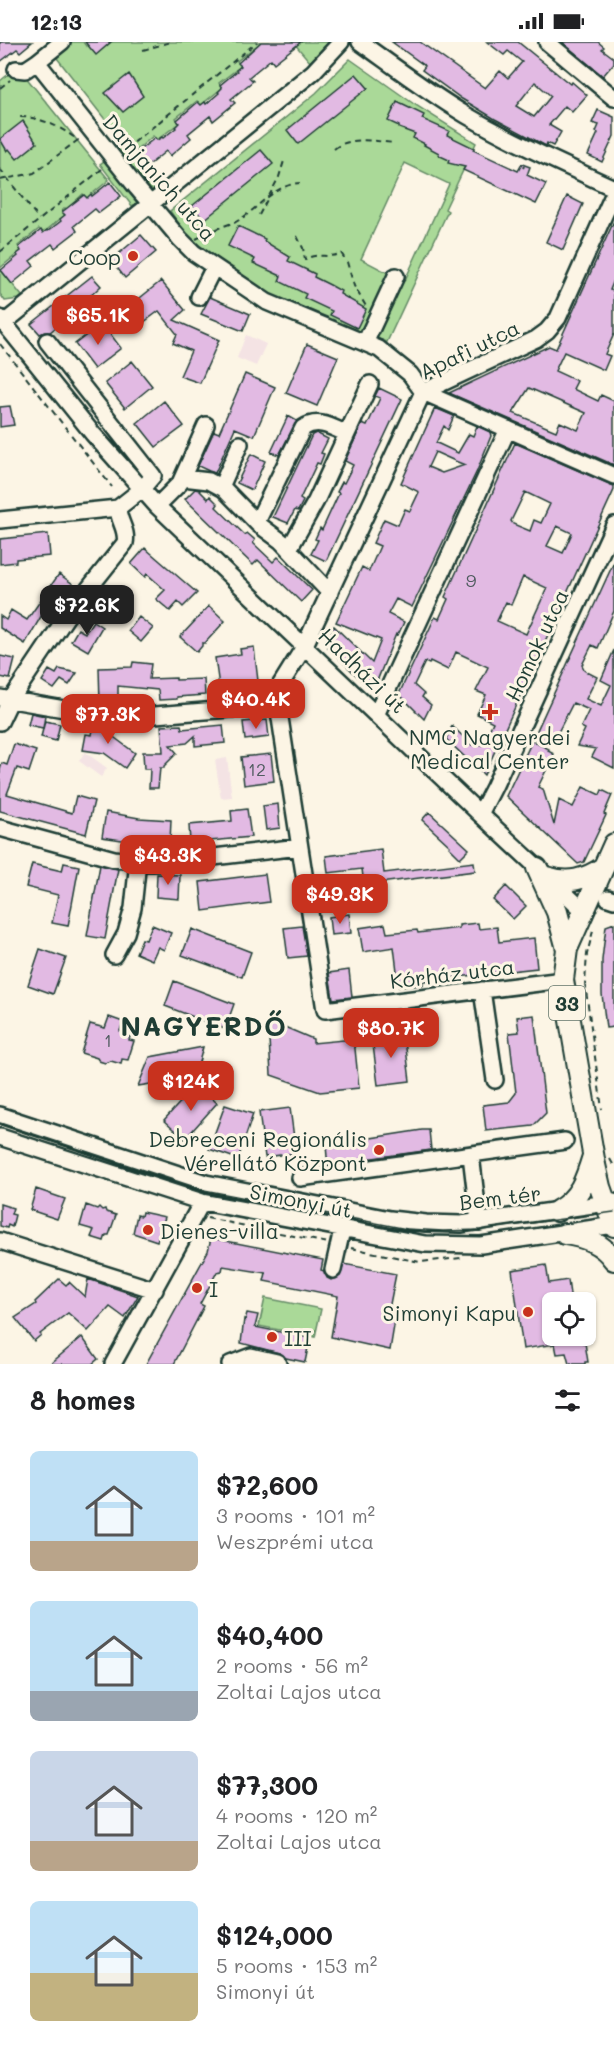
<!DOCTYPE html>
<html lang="en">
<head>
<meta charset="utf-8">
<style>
	:root { --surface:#fff; --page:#f6f6f6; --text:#202124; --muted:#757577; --accent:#c8321e }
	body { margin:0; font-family:Mali,sans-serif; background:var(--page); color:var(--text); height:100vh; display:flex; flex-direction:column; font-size:22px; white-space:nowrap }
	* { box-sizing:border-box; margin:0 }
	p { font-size:20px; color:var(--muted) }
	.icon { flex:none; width:33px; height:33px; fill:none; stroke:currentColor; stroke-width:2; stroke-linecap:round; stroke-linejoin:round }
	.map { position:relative; height:1322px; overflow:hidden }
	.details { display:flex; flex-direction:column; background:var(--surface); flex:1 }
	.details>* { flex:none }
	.buttons { position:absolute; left:542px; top:1250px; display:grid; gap:12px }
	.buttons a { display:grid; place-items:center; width:54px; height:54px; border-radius:9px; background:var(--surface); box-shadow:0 2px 4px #0004; font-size:30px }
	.price { position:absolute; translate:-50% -51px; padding:0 14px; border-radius:12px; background:var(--accent); color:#fff; font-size:20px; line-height:39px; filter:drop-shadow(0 2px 3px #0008) }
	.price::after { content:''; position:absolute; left:50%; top:36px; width:18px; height:14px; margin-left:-9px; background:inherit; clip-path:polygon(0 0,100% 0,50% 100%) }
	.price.current { background:#222; color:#fff }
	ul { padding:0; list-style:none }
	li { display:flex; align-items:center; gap:18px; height:150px; padding:0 30px }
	li span { display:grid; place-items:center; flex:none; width:168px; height:120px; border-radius:9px; color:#555 }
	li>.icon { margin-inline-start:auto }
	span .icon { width:72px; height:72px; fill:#fffc; stroke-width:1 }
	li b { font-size:26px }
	h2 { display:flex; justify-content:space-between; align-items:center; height:72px; padding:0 30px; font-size:26px }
	.status { display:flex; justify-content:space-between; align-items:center; height:42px; padding:0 30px; background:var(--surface); direction:ltr }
	.status svg { height:16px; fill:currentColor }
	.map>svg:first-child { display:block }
	.built { fill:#f4e3e4 }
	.green { fill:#aad998; stroke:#648b66; stroke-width:1.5 }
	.building { fill:#e2bae3; stroke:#1f3d34; stroke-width:1.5; fill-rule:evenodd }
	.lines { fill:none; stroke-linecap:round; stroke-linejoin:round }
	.minor-casing { stroke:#1f3d34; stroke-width:20 }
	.major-casing { stroke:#1f3d34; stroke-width:24 }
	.path { stroke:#1f3d34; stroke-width:2; stroke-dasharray:6 4.5; stroke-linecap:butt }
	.minor { stroke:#fcf5e5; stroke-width:15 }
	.major { stroke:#fcf5e5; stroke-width:20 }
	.tram { stroke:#1f3d34; stroke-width:1.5 }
	.poi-dot { fill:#c8321e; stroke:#fcf5e5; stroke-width:2 }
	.labels { text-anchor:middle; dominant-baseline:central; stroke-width:6; stroke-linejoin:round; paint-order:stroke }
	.number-label { font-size:18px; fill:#505c60 }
	.shield { fill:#fcf5e5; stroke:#617469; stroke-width:1.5 }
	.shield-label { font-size:20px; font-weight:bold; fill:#1f3d34 }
	.street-label { font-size:21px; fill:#1f3d34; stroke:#fcf5e5 }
	.poi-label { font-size:21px; fill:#1f3d34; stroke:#fcf5e5; text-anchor:end }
	.district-label { font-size:27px; font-weight:bold; letter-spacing:1.5px; fill:#1f3d34; stroke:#fcf5e5 }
</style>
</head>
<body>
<div class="status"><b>12:13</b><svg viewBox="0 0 49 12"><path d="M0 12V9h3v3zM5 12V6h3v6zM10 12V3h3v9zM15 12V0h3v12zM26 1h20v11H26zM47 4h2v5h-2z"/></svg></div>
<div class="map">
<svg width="614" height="1322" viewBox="0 0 614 1322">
	<rect width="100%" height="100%" fill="#fcf5e5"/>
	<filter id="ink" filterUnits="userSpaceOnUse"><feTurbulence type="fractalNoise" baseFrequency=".0167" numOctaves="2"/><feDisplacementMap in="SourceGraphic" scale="12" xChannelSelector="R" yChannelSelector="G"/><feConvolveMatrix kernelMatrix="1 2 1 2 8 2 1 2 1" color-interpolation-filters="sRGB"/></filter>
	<g filter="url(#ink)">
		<path class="built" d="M246,293L266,302L256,324L237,316Z
			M85,710L107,726L101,735L79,719Z
			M227,716L232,755L221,756L215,718Z"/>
		<path class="green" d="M70,0H83L86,4L87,2L96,12L111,0H270L259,2L237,19L241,24L219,41L222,46L201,63L197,59L176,76L179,81L157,98L153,94L132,112L57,16L58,11Z
			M293,0H329L310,20Z
			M350,17L414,62L476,101L445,167L448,169L387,300L373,295L398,243L405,238L449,142L405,121L361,217L390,232L364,293L265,250L195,200L183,188L170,169L316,51Z
			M10,31L25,34L109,138L87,156L83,152L67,167L65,166L62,169L65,173L43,191L39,187L18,204L21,209L0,226V39Z
			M122,104L155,146L152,148L147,147L115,110Z
			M107,117L137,157V160L132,164L100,122Z
			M0,227L22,254L19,257L5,259L0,252Z
			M265,1256L321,1267L315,1295L259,1284Z"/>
		<path class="building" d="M0,0H32L20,10L17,7L0,20Z
			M85,0H111L96,13Z
			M261,0H301L274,21L271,17L249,35L253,39L231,57L235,61L213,79L210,74L188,92L191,96L170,114L166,109L144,127L133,113L155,96L157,98L162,95L163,96L176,86L175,85L179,81L177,78L198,60L201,63L205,60L206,62L219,51L218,50L222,46L220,43L237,29L236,28L241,24L238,21Z
			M392,0H420L485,46L500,29L508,36L522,20L508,9L504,13L487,0H518L570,42L572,40L587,53L572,70L565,64L549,83L561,90L553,104L547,101L546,104L495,77L462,57L422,28L425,24ZM535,40L551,54L534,75L516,64Z
			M562,0H598L604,5L602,7L614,16V21L603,34Z
			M129,32L143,54L123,70L105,51Z
			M356,32L368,46L298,102L287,88Z
			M397,60L424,73L422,77L449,89L447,93L474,106L473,108L518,129L522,122L530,125L527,133L546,142L536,162L463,128L465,125L448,121L449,118L438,113L439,111L424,103L425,102L413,96L415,92L399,86V84L388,79Z
			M598,68L614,75V94L602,120L588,113L598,91L596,90L599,83L592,81Z
			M23,79L37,101L17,117L9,107L7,109L0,97Z
			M261,108L273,122L204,178L192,164Z
			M110,140L121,154L99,171L95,167L74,184L77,189L55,206L52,202L30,219L34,224L12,242L1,228L18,214L17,212L21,209L19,205L41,188L43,191L47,188L48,189L61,179L60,177L65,173L62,170L84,153L87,156L91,152L92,154Z
			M567,154L583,162L563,208L546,200Z
			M614,179V238L610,248L614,249V292L605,312L610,314L604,328L564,310L555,329L577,339L573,347L598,359L601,353L614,359V423L449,351L549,304L556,307ZM529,346L586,371L578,388L560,380L556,389L513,371Z
			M238,184L265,197L264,199L290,215L288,219L315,232L314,235L330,243L341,249L340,252L366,267L357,286L330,273L332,269L304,256L306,252L279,239L281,234L253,221L255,217L228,204Z
			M141,193L156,210L125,236L111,218Z
			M92,234L101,244L89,255L91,258L50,290H45L40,292L31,282Z
			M161,239L185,268L174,278L219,298L200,341L180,334L191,309L173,301L177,292L159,269L140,283L125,268Z
			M210,255L250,272L243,289L201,272Z
			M102,281L121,306L94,327L75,302Z
			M307,302L338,315L317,364L286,351Z
			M132,319L152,344L125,366L105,341Z
			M245,332L275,345L254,394L235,386L215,431L209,429L198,424L214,389L219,391Z
			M379,346L402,357L326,519L311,512L318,498L315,497L320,486L322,488L339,451L337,450L342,440L344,441L353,423L345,419L362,382L367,384L380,356L375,354Z
			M164,359L184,384L156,405L137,381Z
			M10,364L14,383L0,385V365Z
			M435,366L454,374L448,388L444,384L436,401L439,402L458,411L469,392L473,394L477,384L490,390L491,394L477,429L412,565L396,557L388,572L404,580L398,593L396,592L377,639L364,641L325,602L334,584L372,621L381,598L336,580L362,525L369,529L380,504L373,501L384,477L398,483L405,467L410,469L419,450L401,441ZM435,410L455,419L465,423L442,431L428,425Z
			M288,374L297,379L279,413L271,410Z
			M316,391L328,397L321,411L324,412L320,422L317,421L300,457L303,459L298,469L295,468L288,481L273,475L312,393Z
			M515,401L614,444V448L484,733L473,722L464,718L466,716L446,697L452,684L472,703L474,700L482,703L493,680L477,672L486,653L476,649L488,625L456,610L448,628L430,619L429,622L425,620L414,643L424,652L422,655L431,663L424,677L399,652L435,575L439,577L448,557L445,555ZM525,450L550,462L541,481L534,478L530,489L513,482L511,479ZM557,484L572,491L563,511L547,504ZM523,535L547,546L526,592L497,579L506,560L511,563Z
			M251,412L265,419L252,448L237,441Z
			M195,447L199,448L208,457L210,454L218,462L216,465L245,493L247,491L255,498L253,501L273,520L278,515L312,548L301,560L258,518L253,523L185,457Z
			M48,492L50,514L16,517V520L0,522V497Z
			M145,506L197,551L183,565L178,560L170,569L156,557L165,548L147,532L145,535L131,522Z
			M614,520V569L598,606L592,603L582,623L585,629L597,635L586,657L601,664L611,643L601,638L614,608V726L592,715L596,707L577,704L585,687L581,685L589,668L573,661L553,700L533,697Z
			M59,532L73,542L50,576L43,571L25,602L0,586V574L6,578L11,568L27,578Z
			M107,543L125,557L114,572L96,559Z
			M209,564L225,579L205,601H202V604L197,610L180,595Z
			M139,575L153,586L141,600L128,589Z
			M93,579L102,585L88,609L71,599L78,587L85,591Z
			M254,605L258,639L231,642L232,649L220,651L215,616L241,612L240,607Z
			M0,614L15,617L10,637L0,635Z
			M133,620L151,622L149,637L176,636V638L204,637L205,653L177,655V657L159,658L158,648L118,644V660H100L99,626L132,625Z
			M59,627L77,631L69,643L61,638L54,647L42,639L49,628L56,632Z
			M31,671L45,674L43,686L28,683Z
			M267,678L269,695L245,698L243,680Z
			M45,679L60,682L56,699L41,695Z
			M94,682L112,685L111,693L135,711L125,726L104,711L83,708L86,692L92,693Z
			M181,683L182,687L223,683L225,701L195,704V694L187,701L170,703L177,711L164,724V726H160L158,746H149L150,727H144L143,710H163L161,684Z
			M532,699L549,707L548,709L554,712L538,745L543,747L554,783L559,758L573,765L583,745L600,753L602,748L612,753L604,772L606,773L584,820L578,822L506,754Z
			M14,702L36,709L29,730L17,726L7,752L72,771L76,754L94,759L86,792L0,769V728L2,721L7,723Z
			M271,712L274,739L244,743L241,715Z
			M278,762L280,786L266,788L263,764Z
			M247,767L251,795L190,801L189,783L232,779L231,769Z
			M106,770L139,776L171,778L170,800L135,799V800L102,795Z
			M429,770L469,807L460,816L449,805L450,804L422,778Z
			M381,807L384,831L474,820L475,829L364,843L362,827L328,831L326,814Z
			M64,821L79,824L68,884L52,881L58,853L26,845L32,822L62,829Z
			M100,823L118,827L105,897L87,894Z
			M157,832L180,833L179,857L156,855Z
			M265,832L269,860L203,869L200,840Z
			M506,844L526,864L513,877L493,858Z
			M349,872L351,891L331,893L329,875Z
			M478,881L479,887L497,885L499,900L534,896L537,926L423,939V943L399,945L394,905L363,910L359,886L385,882L387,891L417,888L418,891L459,886V883Z
			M614,881V985L606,986L602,952V918L606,884Z
			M152,883L171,891L164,908L158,905L152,918L136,911L142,897L146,898Z
			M302,884L307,914L288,916L284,886Z
			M192,887L251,910L242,935L182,913Z
			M40,907L66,916L53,952L28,943Z
			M349,928L352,955L333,957L329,931Z
			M174,939L234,962L225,987L165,964Z
			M534,973L546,1071L533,1084L486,1089L483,1063L509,1060L516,1051L509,991L519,990L517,975Z
			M109,975L123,980L120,989L125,990V993L130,994L129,998L134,999L128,1018L122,1017L121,1022L111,1019L105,1021L99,1019L97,1016L81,1011L90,982L105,986Z
			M268,978L313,997V1001L354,997L359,1046L320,1050L271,1033Z
			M404,990L410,1039L378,1043L372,995Z
			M203,1005L195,1035L138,1044L150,1015Z
			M197,1042L217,1061L185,1097L164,1078Z
			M225,1063L253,1072L238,1117L209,1107Z
			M290,1066L296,1111L265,1115L259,1070Z
			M422,1088H429L431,1108L329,1122L327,1115L326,1103Z
			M36,1147L65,1157L57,1177L30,1168Z
			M0,1162L13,1166L11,1172L15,1173L12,1185L8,1183L7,1186L0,1184Z
			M86,1163L97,1167L99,1165L102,1168L105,1167L106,1170L116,1173L109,1193H106L104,1199L91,1195L94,1188L80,1184Z
			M142,1170L165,1175L157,1199L133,1191L137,1173L141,1174Z
			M211,1196L323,1218L321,1228L324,1229L327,1236L331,1238L340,1234L344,1222L396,1232L387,1277L395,1278L390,1308L331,1295L338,1254L264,1239L266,1231L223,1224L222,1229L217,1230L200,1262L204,1264L174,1322H146L208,1209Z
			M546,1223L549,1241L568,1238L571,1260H552V1293H559L560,1297L582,1293L583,1301H585L588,1320H585V1322H569L566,1311L557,1312L555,1302L523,1307L512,1228Z
			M59,1237L66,1243L69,1240L85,1255L88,1237L138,1254L125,1276L110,1265L88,1289L68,1271L40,1292L41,1293L34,1299L15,1276L36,1262L35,1260Z
			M247,1271L258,1273L255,1285L310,1296L305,1320L286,1316L279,1311L241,1301L244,1277L245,1278Z
			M82,1295L98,1317L92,1322H50Z"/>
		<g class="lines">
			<defs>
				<path id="minor" d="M62,0L37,20L137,146L180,197L194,211L267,260L379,307L410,332L423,350L614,434
					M360,0C395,25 429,51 466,73C514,101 564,123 614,146
					M547,0L614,56
					M16,27L25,28L37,20
					M199,255L214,225
					M0,276L93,392L157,464L480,772L584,869
					M4,281L313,30L341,0
					M365,301L396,234
					M183,436L209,439L224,447L258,482L281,499L330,551
					M221,445L240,402
					M157,464L180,441L206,383
					M0,478L118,466L142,447L153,434L47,299
					M257,480L303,386C318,376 332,385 347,392
					M289,507L316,459L370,342
					M0,656L117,676L255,665L267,661L276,650
					M376,673L508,387
					M0,680L10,659L67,574L125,501C128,488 118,479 118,466
					M480,772L494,745L614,483
					M0,786L114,817L153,821L188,818L299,805
					M608,856L614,858
					M114,913L126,891L133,866L138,819
					M563,938L325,968L276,650L304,605L423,350L536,297L547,289L558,276L614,151
					M482,948L495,1038
					M0,1073L206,1141L390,1177L426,1181L461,1182L614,1160
					M0,1095L202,1160L425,1202L481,1203L614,1183
					M471,1113L479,1180
					M300,1136L565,1099
					M0,1199L155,1248
					M333,1228L342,1188
					M113,1322L202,1160
					M230,1322L251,1314L277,1320L278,1322"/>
				<path id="major" d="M614,802L567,907L563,938L595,1123L600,1145L614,1184
					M537,826L557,870L567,907
					M546,835C568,842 585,838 604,825
					M557,1169C580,1157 586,1137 593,1114
					M565,1192C585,1195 602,1201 614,1218"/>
			</defs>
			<use href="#minor" class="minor-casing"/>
			<use href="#major" class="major-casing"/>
			<path class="path" d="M143,8L171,0
				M0,46L10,38
				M126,107L257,0
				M334,107C349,94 376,99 394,101
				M523,126L524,124
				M0,127L39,177
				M0,138L34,131L78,98C61,85 39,74 17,75
				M259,173L279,135L284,119
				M234,181C257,169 272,143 300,141
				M297,194L303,206L305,218C316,209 329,218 341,211L347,220L354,244L367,266
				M196,197L221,185L235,180
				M0,210L102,127
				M0,302L112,445
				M593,889L587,912L585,941L602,1067
				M610,1117L614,1124
				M207,1176L328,1201
				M351,1206L420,1220L461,1216"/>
			<use href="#minor" class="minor"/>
			<use href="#major" class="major"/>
			<path class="tram" d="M0,1081L204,1148L407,1187L443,1189L480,1188L614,1170"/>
		</g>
	</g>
	<g class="poi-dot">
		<circle cx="133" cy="214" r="6"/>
		<path d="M487 661h6v6h6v6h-6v6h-6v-6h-6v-6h6z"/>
		<circle cx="379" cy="1108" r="6"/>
		<circle cx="148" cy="1188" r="6"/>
		<circle cx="197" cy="1246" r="6"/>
		<circle cx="528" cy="1270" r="6"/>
		<circle cx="272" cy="1295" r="6"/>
	</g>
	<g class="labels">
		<g class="number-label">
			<text x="471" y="538">9</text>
			<text x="257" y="727">12</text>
			<text x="108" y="998">1</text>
		</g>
		<rect class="shield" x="549" y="944" width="36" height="34" rx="4.5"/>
		<g class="shield-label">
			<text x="567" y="961">33</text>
		</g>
		<g class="street-label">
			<text transform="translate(160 135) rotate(49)">Damjanich utca</text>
			<text transform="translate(469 307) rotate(-26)">Apafi utca</text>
			<text transform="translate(536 603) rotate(-65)">Homok utca</text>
			<text transform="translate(363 628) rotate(44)">Hadházi út</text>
			<text transform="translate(452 931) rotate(-7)">Kórház utca</text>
			<text transform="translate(500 1155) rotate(-7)">Bem tér</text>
			<text transform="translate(301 1158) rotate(11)">Simonyi út</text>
		</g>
		<g class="poi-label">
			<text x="121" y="214">Coop</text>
			<text x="490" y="694" text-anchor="middle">NMC Nagyerdei<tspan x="490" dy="24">Medical Center</tspan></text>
			<text x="367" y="1096">Debreceni Regionális<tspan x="367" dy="24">Vérellátó Központ</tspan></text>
			<text x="160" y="1188" text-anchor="start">Dienes-villa</text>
			<text x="209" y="1246" text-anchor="start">I</text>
			<text x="516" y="1270">Simonyi Kapu</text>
			<text x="284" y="1295" text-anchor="start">III</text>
		</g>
		<g class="district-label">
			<text x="204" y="983">NAGYERDŐ</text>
		</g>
	</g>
</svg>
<div class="buttons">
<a><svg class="icon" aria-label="locate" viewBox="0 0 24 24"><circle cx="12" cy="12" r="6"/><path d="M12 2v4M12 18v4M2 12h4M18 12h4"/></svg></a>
</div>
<b class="price" style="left:98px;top:304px">$65.1K</b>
<b class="price current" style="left:87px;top:594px">$72.6K</b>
<b class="price" style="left:256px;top:688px">$40.4K</b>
<b class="price" style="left:108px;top:703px">$77.3K</b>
<b class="price" style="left:168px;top:844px">$43.3K</b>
<b class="price" style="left:340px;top:883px">$49.3K</b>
<b class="price" style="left:391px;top:1017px">$80.7K</b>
<b class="price" style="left:191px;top:1070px">$124K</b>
</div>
<section class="details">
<h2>8 homes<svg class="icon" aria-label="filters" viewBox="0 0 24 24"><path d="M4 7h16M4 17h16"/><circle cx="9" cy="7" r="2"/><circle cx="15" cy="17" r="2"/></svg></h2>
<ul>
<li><span style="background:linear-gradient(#bfe0f5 75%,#b9a48a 0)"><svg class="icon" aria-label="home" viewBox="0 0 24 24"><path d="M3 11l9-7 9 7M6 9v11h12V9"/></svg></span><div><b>$72,600</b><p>3 rooms · 101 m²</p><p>Weszprémi utca</p></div></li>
<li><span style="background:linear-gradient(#bfe0f5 75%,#9aa5b1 0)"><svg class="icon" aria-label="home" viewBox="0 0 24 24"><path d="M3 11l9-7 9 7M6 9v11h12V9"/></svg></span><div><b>$40,400</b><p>2 rooms · 56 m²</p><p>Zoltai Lajos utca</p></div></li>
<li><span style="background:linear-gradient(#c9d6e8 75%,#b9a48a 0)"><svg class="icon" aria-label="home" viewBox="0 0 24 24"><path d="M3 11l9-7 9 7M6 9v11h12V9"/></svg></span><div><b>$77,300</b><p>4 rooms · 120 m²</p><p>Zoltai Lajos utca</p></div></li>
<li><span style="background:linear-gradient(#bfe0f5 60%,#c2b280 0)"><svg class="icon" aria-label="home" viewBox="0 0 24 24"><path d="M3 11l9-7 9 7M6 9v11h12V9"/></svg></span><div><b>$124,000</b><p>5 rooms · 153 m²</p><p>Simonyi út</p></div></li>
</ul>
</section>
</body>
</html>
